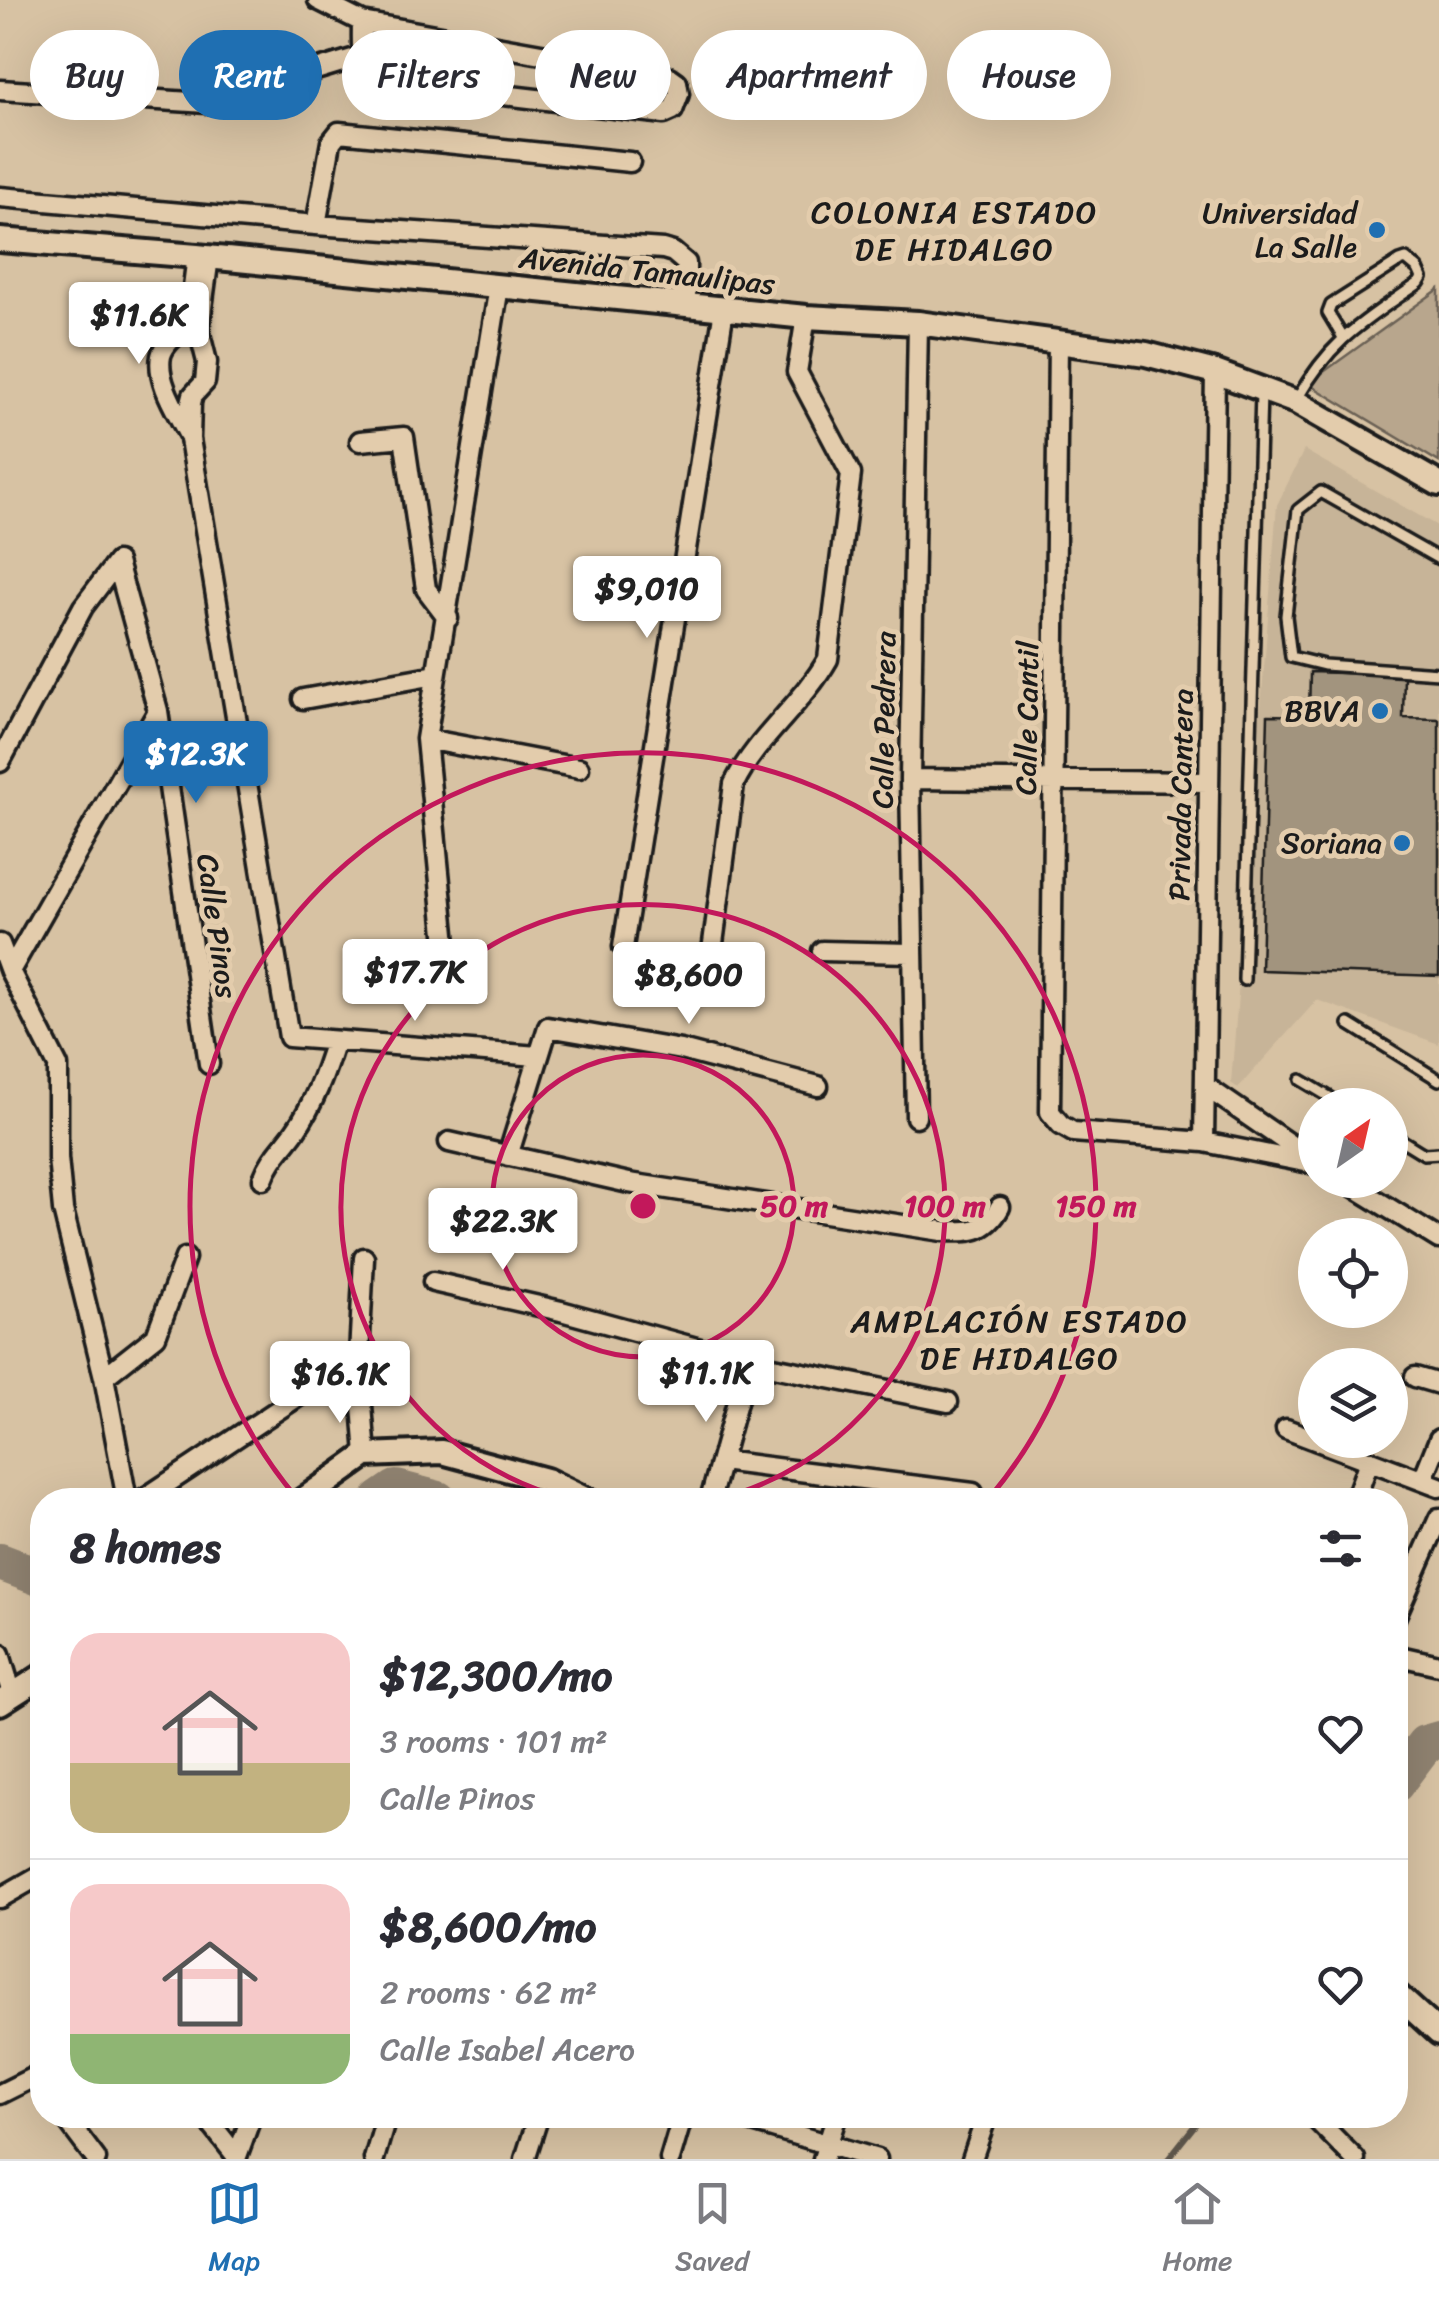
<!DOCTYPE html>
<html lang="en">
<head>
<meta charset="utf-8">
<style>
	:root { --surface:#fff; --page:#f7f7f7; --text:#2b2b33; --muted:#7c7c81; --line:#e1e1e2; --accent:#1f6fb2 }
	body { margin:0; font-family:Sriracha,sans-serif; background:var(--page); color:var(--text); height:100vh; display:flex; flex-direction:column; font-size:38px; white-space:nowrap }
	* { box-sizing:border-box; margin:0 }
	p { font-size:32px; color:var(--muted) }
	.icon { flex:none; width:55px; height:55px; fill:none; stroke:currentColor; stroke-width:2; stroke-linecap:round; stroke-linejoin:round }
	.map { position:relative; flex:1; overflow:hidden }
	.drawer { position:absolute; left:30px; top:1488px; width:1378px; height:640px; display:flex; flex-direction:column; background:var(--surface); border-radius:40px; box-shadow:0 10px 40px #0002 }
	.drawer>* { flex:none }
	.guide { position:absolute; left:30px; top:30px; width:1380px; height:90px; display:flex; gap:20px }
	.needle { width:65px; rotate:34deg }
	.tools { position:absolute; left:1298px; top:1088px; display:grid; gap:20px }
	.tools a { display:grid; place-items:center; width:110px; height:110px; border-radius:50%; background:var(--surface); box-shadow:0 10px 40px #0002; font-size:50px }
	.price { position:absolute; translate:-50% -85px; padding:0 22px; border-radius:10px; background:#fff; color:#222; font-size:32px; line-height:65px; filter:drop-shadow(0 2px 5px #0008) }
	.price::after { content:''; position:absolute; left:50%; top:60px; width:30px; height:22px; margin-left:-15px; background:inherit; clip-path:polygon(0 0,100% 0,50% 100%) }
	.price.current { background:var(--accent); color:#fff }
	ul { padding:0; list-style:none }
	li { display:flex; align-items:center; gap:30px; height:250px; padding:0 40px }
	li+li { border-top:2px solid var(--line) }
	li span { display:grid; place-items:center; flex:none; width:280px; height:200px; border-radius:30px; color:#555 }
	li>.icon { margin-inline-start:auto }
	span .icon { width:120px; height:120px; fill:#fffc; stroke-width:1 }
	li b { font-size:42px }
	h2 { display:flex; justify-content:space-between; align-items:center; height:120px; padding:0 40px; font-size:42px }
	.chip { padding:0 35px; border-radius:45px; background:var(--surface); box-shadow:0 10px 40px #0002; font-size:35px; line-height:90px }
	.chip.current { background:var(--accent); color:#fff }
	.menu { display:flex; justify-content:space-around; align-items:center; height:140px; border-top:2px solid var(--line); background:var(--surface); font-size:28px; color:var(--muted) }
	.menu a { display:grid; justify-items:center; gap:5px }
	.menu .current { color:var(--accent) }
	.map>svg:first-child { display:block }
	.built { fill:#c7b498 }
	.green { fill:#b8a68d; stroke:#6a6154; stroke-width:2.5 }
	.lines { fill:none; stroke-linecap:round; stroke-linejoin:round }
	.stream { stroke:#61594e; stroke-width:6 }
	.river { stroke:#8f8270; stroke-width:38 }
	.building { fill:#a2947e; stroke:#1c1c1c; stroke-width:2.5 }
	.service-casing { stroke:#1c1c1c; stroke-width:16 }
	.minor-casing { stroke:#1c1c1c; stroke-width:25 }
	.tertiary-casing { stroke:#1c1c1c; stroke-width:30 }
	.service { stroke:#e3ccac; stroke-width:9 }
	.minor { stroke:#e3ccac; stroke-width:18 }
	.tertiary { stroke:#e3ccac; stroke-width:22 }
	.ring { fill:none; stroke:#c2185b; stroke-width:5 }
	.poi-dot { fill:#1f6fb2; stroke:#e3ccac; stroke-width:4 }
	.labels { text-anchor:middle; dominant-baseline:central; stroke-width:10; stroke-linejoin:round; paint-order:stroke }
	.poi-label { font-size:30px; fill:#1c1c1c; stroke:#e3ccac; text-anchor:end }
	.street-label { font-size:30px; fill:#1c1c1c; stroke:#e3ccac }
	.neighbourhood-label { font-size:32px; letter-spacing:2.5px; fill:#1c1c1c; stroke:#e3ccac }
	.centre { fill:#c2185b; stroke:#e3ccac; stroke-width:5 }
	.ring-label { font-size:30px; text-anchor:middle; font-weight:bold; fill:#c2185b; stroke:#e3ccac; stroke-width:10; stroke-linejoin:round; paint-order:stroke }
</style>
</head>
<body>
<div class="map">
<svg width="1439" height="2159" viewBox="0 0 1439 2159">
	<rect width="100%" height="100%" fill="#d7c2a3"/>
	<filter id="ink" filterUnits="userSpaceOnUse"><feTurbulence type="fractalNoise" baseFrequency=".01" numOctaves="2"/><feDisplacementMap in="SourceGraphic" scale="20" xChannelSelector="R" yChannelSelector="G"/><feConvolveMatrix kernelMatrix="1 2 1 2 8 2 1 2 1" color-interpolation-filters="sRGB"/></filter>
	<g filter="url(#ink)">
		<path class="built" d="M1304,450L1439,527V1044L1317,1000L1238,1088L1231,1083L1277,505Z"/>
		<path class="green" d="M1439,289V462L1312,386L1318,376Z"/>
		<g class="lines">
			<path class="stream" d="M1168,2159L1203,2115"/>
			<path class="river" d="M380,1500L396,1489L438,1500
				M0,1562L42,1578
				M1395,1784L1425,1744L1439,1740"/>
		</g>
		<path class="building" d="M1310,672L1404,675L1403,718L1439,719V976L1261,970L1268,715L1309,716Z"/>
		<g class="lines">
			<defs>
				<path id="service" d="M1297,399C1332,338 1363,322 1419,283L1422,278L1418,269L1406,259L1400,261L1331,305L1328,313L1342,336
					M1439,559L1321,492L1298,510L1286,616L1291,657L1324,665L1439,673
					M1244,980L1261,393
					M1349,1024L1439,1080
					M1301,1080L1343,1105
					M1390,1133L1424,1154L1439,1153"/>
				<path id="minor" d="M318,0L362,22L670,77L677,82L679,94L673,110L664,114L376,80C359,66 362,43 362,22
					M0,90L207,103L362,56
					M0,197L316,225L663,249L673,252L686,263V305
					M316,225L331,142L339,132L630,162
					M209,257L199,330L207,362L205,382L193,395L191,403L190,439L289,1037L538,1056
					M1058,341L1050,1112L1061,1125L1073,1132L1204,1142L1315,1164
					M188,434C177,412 156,381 161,356C164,343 178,333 188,325L197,256
					M360,441L404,437L426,589L448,618
					M117,562L158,711L209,1064
					M303,699L436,675
					M426,739L579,768
					M0,762L83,607L117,562
					M910,779L1209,782
					M0,944L10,971L58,1066V1158L63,1210L104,1377L127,1500
					M623,947L724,309
					M712,951L734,784C757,737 802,705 828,659L851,474L797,372L806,317
					M822,951L911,953
					M447,954L426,739L499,286
					M10,971L158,711
					M1205,1086L1311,1159
					M916,1117L910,779L918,323
					M449,1142L629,1183L942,1231C970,1232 986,1233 1000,1207
					M1204,1142L1215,372
					M508,1156L548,1027L681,1050L818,1086
					M263,1179C270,1159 283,1148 295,1131C314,1104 325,1073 335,1041
					M1343,1180L1439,1239
					M433,1282L561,1311L748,1362L948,1402
					M104,1377L156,1336L185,1258
					M1415,1377L1439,1384
					M361,1393L366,1455
					M1286,1429L1439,1487
					M721,1461L973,1493
					M1423,1479L1439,1439
					M142,1500L359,1356L364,1258
					M710,1500L748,1362
					M1355,1500L1369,1461
					M1395,1618L1439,1518
					M0,1654L12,1694
					M1395,1655L1439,1665
					M0,1898L42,1874
					M0,2094L42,2073
					M63,2115L96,2159
					M204,2115L237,2157
					M729,2115L877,2159
					M1312,2115L1355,2159
					M236,2159L252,2115
					M374,2159L387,2115
					M525,2159L539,2115
					M670,2159L683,2115
					M823,2159L837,2115
					M972,2159L987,2115"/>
				<path id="tertiary" d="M0,240L197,256L806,317L918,323L1146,354L1215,372L1296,402L1439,484
					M303,1500L366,1455L442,1452L546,1480L587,1500
					M0,1703L42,1676
					M1395,1993L1439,2033"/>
			</defs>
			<use href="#service" class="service-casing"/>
			<use href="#minor" class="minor-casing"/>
			<use href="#tertiary" class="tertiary-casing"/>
			<use href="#service" class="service"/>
			<use href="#minor" class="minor"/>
			<use href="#tertiary" class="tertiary"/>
		</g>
	</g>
	<g class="ring">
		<circle cx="643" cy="1206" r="151"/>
		<path d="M572 1500A302 302 0 1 1 714 1500"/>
		<path d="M296 1497A453 453 0 1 1 990 1497"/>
	</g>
	<g class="poi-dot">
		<circle cx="1377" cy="230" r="10"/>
		<circle cx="1380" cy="711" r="10"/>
		<circle cx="1402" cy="843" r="10"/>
	</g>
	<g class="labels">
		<g class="poi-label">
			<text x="1357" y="213">Universidad<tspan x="1357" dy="34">La Salle</tspan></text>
			<text x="1360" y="711">BBVA</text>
			<text x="1382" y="843">Soriana</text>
		</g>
		<g class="street-label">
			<text transform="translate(647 271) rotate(6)">Avenida Tamaulipas</text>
			<text transform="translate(1027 718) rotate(-89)">Calle Cantil</text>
			<text transform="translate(884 720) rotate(-89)">Calle Pedrera</text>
			<text transform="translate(1181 795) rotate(-89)">Privada Cantera</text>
			<text transform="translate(217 926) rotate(82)">Calle Pinos</text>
		</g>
		<g class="neighbourhood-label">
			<text x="955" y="212">COLONIA ESTADO<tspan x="955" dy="37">DE HIDALGO</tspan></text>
			<text x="1020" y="1321">AMPLACIÓN ESTADO<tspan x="1020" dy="37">DE HIDALGO</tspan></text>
		</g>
	</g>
	<circle cx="643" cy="1206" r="15" class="centre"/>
	<g class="ring-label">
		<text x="794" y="1216">50 m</text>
		<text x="945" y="1216">100 m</text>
		<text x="1096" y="1216">150 m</text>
	</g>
</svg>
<div class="tools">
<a><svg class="needle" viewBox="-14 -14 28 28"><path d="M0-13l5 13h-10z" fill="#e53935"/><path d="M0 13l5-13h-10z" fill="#7c7c81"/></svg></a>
<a><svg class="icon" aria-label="locate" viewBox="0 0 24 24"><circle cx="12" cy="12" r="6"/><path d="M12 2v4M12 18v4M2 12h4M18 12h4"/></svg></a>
<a><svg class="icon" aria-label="layers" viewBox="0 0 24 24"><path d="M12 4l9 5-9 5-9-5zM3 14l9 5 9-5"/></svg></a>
</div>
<b class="price" style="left:139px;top:367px">$11.6K</b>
<b class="price" style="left:647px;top:641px">$9,010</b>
<b class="price current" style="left:196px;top:806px">$12.3K</b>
<b class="price" style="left:415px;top:1024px">$17.7K</b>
<b class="price" style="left:689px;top:1027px">$8,600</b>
<b class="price" style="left:503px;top:1273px">$22.3K</b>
<b class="price" style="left:706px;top:1425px">$11.1K</b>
<b class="price" style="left:340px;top:1426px">$16.1K</b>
<div class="guide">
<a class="chip">Buy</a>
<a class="chip current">Rent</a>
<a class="chip">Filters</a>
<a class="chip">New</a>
<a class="chip">Apartment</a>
<a class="chip">House</a>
</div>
<section class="drawer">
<h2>8 homes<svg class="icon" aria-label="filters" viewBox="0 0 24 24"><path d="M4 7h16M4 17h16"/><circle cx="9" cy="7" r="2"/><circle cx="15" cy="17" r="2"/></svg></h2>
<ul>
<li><span style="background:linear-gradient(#f6c9c9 65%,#c2b280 0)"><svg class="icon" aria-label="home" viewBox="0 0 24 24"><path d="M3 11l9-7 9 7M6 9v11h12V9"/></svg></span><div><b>$12,300/mo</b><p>3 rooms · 101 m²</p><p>Calle Pinos</p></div><svg class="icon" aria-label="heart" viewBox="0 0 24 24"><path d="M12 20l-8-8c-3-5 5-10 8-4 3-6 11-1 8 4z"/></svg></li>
<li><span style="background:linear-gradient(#f6c9c9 75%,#8fb573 0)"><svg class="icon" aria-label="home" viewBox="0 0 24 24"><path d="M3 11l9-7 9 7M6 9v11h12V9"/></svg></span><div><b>$8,600/mo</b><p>2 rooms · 62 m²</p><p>Calle Isabel Acero</p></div><svg class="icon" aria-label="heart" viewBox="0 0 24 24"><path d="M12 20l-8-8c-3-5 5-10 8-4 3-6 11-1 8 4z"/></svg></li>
</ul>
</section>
</div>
<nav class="menu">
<a class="current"><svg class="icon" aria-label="map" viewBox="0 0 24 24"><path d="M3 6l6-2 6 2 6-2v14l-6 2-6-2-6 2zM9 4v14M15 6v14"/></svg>Map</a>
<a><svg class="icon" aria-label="saved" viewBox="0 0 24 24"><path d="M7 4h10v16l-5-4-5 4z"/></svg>Saved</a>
<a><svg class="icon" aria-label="home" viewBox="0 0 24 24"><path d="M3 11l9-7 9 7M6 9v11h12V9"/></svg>Home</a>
</nav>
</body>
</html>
